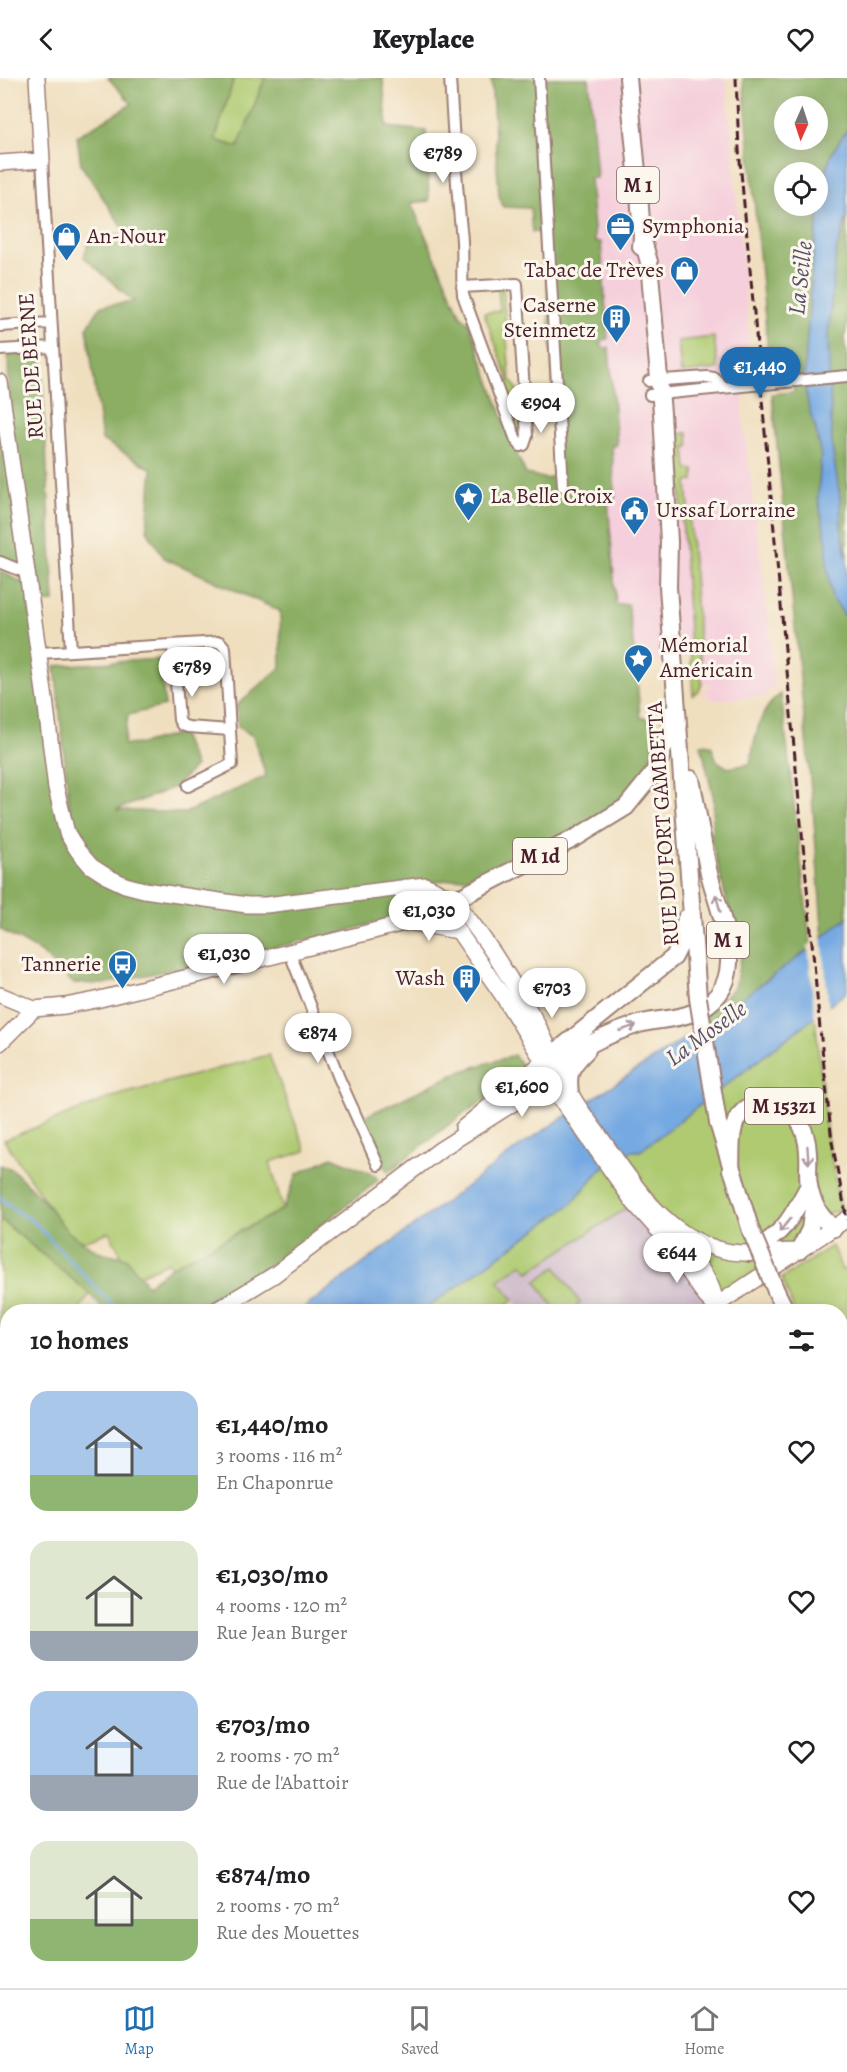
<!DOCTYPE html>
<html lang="en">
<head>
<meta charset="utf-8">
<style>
	:root { --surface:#fff; --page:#f2f2f2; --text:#202124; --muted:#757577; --line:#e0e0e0; --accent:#1f6fb2 }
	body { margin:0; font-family:Alegreya,serif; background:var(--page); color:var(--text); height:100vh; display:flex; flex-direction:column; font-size:22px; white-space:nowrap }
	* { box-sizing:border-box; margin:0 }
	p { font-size:20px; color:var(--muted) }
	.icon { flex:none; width:33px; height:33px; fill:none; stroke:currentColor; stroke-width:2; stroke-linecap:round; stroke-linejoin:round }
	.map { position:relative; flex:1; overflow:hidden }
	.details { position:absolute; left:0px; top:1226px; width:848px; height:686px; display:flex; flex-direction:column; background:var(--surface); border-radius:24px 24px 0 0; box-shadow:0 3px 15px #0003 }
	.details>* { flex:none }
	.needle { width:39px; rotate:183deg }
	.tools { position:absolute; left:774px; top:18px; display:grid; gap:12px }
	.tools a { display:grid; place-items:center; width:54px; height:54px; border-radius:50%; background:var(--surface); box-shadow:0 3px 15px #0003; font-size:30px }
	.price { position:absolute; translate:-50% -51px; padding:0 14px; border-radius:21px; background:#fff; color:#222; font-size:20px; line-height:39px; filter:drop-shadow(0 2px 3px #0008) }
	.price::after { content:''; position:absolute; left:50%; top:36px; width:18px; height:14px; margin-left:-9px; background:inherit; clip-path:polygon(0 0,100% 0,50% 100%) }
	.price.active { background:var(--accent); color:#fff }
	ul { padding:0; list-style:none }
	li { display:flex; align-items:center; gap:18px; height:150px; padding:0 30px }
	li span { display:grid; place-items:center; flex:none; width:168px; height:120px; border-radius:18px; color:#555 }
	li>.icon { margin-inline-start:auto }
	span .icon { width:72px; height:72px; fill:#fffc; stroke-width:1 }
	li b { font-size:26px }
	h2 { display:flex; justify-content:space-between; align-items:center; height:72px; padding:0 30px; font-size:26px }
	header { display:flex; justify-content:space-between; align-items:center; height:78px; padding:0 30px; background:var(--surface); font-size:27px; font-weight:800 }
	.tabs { display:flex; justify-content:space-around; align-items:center; height:84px; border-top:2px solid var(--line); background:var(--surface); font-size:16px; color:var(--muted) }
	.tabs a { display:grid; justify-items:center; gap:3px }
	.tabs .active { color:var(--accent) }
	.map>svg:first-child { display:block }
	.built { fill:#f5cfdb }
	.industrial { fill:#d1bdcc }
	.green { fill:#afca71; stroke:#7c744e; stroke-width:1.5 }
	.forest { fill:#8bae63; stroke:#6a6647; stroke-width:1.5; fill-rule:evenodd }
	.water { fill:#75a9e2; stroke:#606486; stroke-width:1.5 }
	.pier { fill:#f0dfbf }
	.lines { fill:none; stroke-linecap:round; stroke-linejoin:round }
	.stream { stroke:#75a9e2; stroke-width:3 }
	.street-casing { stroke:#9d7f75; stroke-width:14 }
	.secondary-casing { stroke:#9d7f75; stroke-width:18 }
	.primary-casing { stroke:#9d7f75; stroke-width:20 }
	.street { stroke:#fff; stroke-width:10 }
	.secondary { stroke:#fff; stroke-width:15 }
	.primary { stroke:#fff; stroke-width:16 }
	.rail { stroke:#4a1f2b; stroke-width:3; stroke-dasharray:9 4.5; stroke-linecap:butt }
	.primary-bridge-casing { stroke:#9d7f75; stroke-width:20; stroke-linecap:butt }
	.primary-bridge { stroke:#fff; stroke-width:16 }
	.oneway { stroke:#ae9aa0 }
	.labels { text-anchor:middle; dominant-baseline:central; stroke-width:6; stroke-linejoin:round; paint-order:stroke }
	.shield { fill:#fbf7ec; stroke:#7f6065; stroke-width:1.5 }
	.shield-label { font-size:21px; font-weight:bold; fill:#4a1f2b }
	.poi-label { font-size:22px; fill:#4a1f2b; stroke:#fbf7ec; text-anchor:start }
	.street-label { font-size:22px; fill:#4a1f2b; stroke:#fbf7ec }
	.water-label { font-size:24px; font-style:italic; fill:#594f6b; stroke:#fbf7ec }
</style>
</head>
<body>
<header><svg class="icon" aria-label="back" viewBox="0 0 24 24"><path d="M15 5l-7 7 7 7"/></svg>Keyplace<svg class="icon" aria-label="heart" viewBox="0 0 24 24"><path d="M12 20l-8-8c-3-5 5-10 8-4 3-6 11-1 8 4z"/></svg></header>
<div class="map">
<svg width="847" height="1910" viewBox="0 0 847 1910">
	<rect width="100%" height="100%" fill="#fbf7ec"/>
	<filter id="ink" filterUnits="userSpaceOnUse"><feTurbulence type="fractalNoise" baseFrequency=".0167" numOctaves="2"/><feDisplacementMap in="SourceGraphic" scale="12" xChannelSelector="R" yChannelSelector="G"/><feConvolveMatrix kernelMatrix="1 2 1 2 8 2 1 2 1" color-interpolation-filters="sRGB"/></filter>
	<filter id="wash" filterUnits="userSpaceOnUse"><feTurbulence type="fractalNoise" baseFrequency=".008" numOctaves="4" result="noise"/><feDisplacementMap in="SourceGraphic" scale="24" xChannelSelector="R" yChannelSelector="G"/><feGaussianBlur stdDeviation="1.35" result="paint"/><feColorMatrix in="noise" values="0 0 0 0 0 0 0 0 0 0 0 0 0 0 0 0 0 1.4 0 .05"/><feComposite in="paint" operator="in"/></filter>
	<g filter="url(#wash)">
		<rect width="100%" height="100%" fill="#f0dfbf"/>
		<path class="built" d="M589,0H726L749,256L742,296L744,318L742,333L770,554L774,610L766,611L767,618L710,622V616H703L702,612L710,611L709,605H702L700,576L636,587L628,527H616L602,421L612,368L616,367L609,270H604L601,267L603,262L608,261L600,164H595L591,111L590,100L597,99Z"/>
		<path class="industrial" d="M634,1125L715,1228L706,1233H522L498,1203L523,1186L529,1194Z"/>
		<path class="green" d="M234,0H265L238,69L215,62Z
			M498,209H503L510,300L520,317L522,359H520L507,321L508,300L484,235L500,233Z
			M714,259L718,291L681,295L678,263Z
			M688,355L689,369H685L687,391L694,392V403L687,404L702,605L699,612L693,617L677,356Z
			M815,939L827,1058L841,1132L829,1135L802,1152L772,1191L715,1228L634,1125L529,1194L522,1186L498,1203L514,1222L498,1233H423L570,1127L602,1090L631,1073H640Z
			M269,977L306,1073L270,1084L283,1131L171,1189L168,1184L133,1200L109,1154L86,1162L72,1163L4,1062L112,1019Z
			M0,1141L90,1216L78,1233H8V1275L0,1276Z
			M832,1168L842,1192L847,1191V1324L840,1314V1233H794L782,1200Z
			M556,1189L580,1225L577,1228L581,1233H556L536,1203Z
			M0,1305L7,1307V1373L1,1375Z
			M7,1742L8,1904H91L87,1910H0V1752Z"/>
		<path class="forest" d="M108,0H234L215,62L238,69L265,0H383L387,49L426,53L429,123L411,125L461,238L469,245L512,365L526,396L547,401L559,396L544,155L532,154L530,130L503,129L499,117L491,0H589L597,100H590L595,164H601L608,261L603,262L601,267L604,270H609L617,367L612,368L615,420L608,422L616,527L628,526L636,587L640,639L653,642L657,648L649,689L623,724L569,756L477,798L421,806L407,833L385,842L336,856L104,906L73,905L42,875L0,851V493L31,509V493L0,480V316L9,312L8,277L41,274L54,524L28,525L72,752L55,588L159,581L165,628L128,637L124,667L141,666L181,655L195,688L175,709L116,732L185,735L266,698L253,658L238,649L236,628L281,589L280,533L164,480L147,452L152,391L102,362L87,250L101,228L134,224L84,179L89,162L127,156L81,87L77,58L132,26Z
			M743,0H847V51L831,77L823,103L813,179L804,302L809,331L816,352L821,378L818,420L827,466V486L832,520L847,540V839L823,861L813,731L772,316L794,314L792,293L770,295ZM784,28H818V62H784ZM784,94H818V128H784Z
			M847,138V248C845,257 842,266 847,274V482L841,449L840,420L832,369L828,258L836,174Z
			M781,616L811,870L701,950V940L735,909L741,879L711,761L714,722L701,666L711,667L717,683L728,690L750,686C755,661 758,631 781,616Z
			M514,977L523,989L493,1017L464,1035L388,1094L357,1042L459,994Z
			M332,1079L375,1097L378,1102L278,1182L191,1233H104L90,1216L0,1141V1087L12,1091L43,1122L67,1153L97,1173L126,1180L147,1207L171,1189L283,1131L297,1096Z
			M7,1413V1477L0,1485V1431Z
			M840,1454L847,1457V1532L845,1538L847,1539V1553L840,1549Z
			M7,1559V1625L0,1621V1568Z
			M840,1814L847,1819V1887H840Z
			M429,1904H667L673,1910H424Z"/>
		<path class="water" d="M847,51V138L836,174L828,258L832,369L840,420L841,449L847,482V540L832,520L827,486V466L818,420L821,378L816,352L809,331L804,302L813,179L823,103L831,77Z
			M847,839V914L640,1073H631L602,1090L570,1127L423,1233H300L524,1065L701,950L811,870Z
			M7,1477V1559L0,1568V1485Z"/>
		<path class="pier" d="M822,857L829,932L815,943L808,868Z"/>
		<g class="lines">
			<path class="stream" d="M0,1119L16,1133L33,1143L118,1233"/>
		</g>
	</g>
	<g filter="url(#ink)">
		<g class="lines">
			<defs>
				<path id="street" d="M450,0C453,51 456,102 461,152C464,174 461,195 463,217L516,362L521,368L524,367L527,358L517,206L462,209
					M539,0L563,408
					M42,82L71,573
					M0,248L51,245
					M0,272L53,269
					M649,303L707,299L714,300L724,309
					M650,317L847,298
					M0,484L27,495
					M173,567L179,642L182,647L188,649L230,652
					M39,575L220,564L225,570L232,686L188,708
					M289,873L339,1000L378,1087
					M0,1617L8,1618
					M0,1737L8,1727"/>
				<path id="secondary" d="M0,85L42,82L37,0
					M0,304L45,621L56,710L67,755L78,773L91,788L108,799L125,807L144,812L247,827H266L425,807C458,819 475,849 494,876C508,898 522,919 535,942C548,966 558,992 571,1016C580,1033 593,1048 604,1064C634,1107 665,1156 718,1171C743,1179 773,1173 799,1173
					M405,809L414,823L418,839
					M435,821L441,828L503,918L548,991
					M407,844L458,853
					M0,917L34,931
					M0,965L34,931L65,928L96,922L366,855L407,844L453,823
					M542,984L549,1004L634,1125L666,1161L706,1219L715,1228
					M463,1050L548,980
					M678,1151C685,1179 716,1198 715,1228
					M715,1228L847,1141
					M215,1233L274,1197L441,1071L531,1014H551L561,1021
					M0,1299L8,1300
					M0,1381L8,1380
					M0,1412L8,1394"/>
				<path id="primary" d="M628,0L639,115L642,159L641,169
					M642,159L649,184L662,335L669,464L668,509L698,920
					M453,823L577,759L626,729L652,697L659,684L670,649V636
					M552,977L674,879L681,865L686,840
					M557,985C582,969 610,955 639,946C656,941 676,942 692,935C757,909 719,839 708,791C702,761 697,731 691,701
					M570,1015C567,993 571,988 587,972
					M718,1045L751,1153
					M731,1092C732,1076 729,1052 739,1038C745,1030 756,1023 767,1024C795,1025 807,1051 808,1075C809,1086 807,1097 809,1108C812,1125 820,1140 834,1150
					M799,1173L810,1151L814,1124
					M749,1175C784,1156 791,1141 809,1107
					M776,1213L786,1233
					M715,1228L717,1233
					M840,1326L847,1336
					M840,1382L847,1390"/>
			</defs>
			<use href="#street" class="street-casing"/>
			<use href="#secondary" class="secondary-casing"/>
			<use href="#primary" class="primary-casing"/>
			<use href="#street" class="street"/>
			<use href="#secondary" class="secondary"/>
			<use href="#primary" class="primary"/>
			<path class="rail" d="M736,0L739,72L820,951L832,1064L847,1142"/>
			<defs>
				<path id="primary-bridge" d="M698,920L718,1045
					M751,1153L776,1213"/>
			</defs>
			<use href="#primary-bridge" class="primary-bridge-casing"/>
			<use href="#primary-bridge" class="primary-bridge"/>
		</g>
		<defs><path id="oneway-shaft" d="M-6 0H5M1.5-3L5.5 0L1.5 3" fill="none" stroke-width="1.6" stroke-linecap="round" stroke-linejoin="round" transform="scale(1.5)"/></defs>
		<g class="oneway">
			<use href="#oneway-shaft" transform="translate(718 825) rotate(-106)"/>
			<use href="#oneway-shaft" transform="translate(628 950) rotate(-19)"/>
			<use href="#oneway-shaft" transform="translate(808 1077) rotate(86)"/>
			<use href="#oneway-shaft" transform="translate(785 1147) rotate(129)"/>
		</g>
	</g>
	<defs>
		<symbol id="office-pin" viewBox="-11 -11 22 30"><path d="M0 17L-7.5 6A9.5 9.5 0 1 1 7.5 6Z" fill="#1f6fb2" stroke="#fbf7ec"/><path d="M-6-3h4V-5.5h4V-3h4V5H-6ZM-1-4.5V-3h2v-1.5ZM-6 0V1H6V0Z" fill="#fff"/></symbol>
		<symbol id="shop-pin" viewBox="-11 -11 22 30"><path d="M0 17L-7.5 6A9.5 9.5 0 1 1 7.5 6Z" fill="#1f6fb2" stroke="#fbf7ec"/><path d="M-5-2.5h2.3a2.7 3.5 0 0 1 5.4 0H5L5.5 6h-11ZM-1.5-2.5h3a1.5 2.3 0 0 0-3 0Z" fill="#fff"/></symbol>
		<symbol id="building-pin" viewBox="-11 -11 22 30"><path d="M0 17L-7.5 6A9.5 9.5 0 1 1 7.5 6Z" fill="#1f6fb2" stroke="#fbf7ec"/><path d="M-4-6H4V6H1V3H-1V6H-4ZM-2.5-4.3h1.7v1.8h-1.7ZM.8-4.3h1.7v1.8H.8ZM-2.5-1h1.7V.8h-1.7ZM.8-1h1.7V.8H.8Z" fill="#fff"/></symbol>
		<symbol id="sight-pin" viewBox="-11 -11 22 30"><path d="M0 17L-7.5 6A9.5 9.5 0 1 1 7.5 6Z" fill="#1f6fb2" stroke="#fbf7ec"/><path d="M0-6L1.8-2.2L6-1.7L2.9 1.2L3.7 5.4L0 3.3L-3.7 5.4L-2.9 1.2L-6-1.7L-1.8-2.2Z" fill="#fff"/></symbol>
		<symbol id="civic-pin" viewBox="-11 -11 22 30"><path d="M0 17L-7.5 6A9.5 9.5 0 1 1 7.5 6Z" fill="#1f6fb2" stroke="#fbf7ec"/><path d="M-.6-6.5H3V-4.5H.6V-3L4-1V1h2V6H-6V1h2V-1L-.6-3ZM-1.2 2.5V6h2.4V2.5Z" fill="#fff"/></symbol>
		<symbol id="bus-pin" viewBox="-11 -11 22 30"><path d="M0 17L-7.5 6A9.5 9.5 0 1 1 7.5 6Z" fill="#1f6fb2" stroke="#fbf7ec"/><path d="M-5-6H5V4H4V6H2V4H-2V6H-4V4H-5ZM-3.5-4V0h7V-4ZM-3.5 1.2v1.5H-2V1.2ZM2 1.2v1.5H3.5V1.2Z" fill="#fff"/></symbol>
	</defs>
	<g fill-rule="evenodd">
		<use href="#office-pin" x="604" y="132" width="33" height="45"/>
		<use href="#shop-pin" x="50" y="142" width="33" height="45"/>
		<use href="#shop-pin" x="668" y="176" width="33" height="45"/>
		<use href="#building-pin" x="600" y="224" width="33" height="45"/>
		<use href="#sight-pin" x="452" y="402" width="33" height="45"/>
		<use href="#civic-pin" x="618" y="416" width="33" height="45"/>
		<use href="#sight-pin" x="622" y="564" width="33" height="45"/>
		<use href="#bus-pin" x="106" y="870" width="33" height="45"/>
		<use href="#building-pin" x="450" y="884" width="33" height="45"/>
	</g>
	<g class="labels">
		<g class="shield">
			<rect x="617" y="89" width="42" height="36" rx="4.5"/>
			<rect x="513" y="760" width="54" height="36" rx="4.5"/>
			<rect x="707" y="844" width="42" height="36" rx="4.5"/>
			<rect x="745" y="1010" width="78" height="36" rx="4.5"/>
		</g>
		<g class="shield-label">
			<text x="638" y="107">M 1</text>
			<text x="540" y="778">M 1d</text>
			<text x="728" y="862">M 1</text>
			<text x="784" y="1028">M 153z1</text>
		</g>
		<g class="poi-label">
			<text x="642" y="148">Symphonia</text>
			<text x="87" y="158">An-Nour</text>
			<text x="664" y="192" text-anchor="end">Tabac de Trèves</text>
			<text x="596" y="227" text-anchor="end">Caserne<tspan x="596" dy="25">Steinmetz</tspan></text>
			<text x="490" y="418">La Belle Croix</text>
			<text x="656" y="432">Urssaf Lorraine</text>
			<text x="660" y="567">Mémorial<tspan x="660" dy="25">Américain</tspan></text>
			<text x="101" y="886" text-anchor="end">Tannerie</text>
			<text x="445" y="900" text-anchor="end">Wash</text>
		</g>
		<g class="street-label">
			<text transform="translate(31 288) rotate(-94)">RUE DE BERNE</text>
			<text transform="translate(663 746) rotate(-94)">RUE DU FORT GAMBETTA</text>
		</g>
		<g class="water-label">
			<text transform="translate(800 200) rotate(-84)">La Seille</text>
			<text transform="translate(706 955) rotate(-36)">La Moselle</text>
		</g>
	</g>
</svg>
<div class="tools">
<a><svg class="needle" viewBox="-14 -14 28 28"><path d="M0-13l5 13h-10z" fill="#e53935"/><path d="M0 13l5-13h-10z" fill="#757577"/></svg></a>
<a><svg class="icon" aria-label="locate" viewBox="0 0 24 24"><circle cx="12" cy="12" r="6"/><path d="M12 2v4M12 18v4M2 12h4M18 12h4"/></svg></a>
</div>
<b class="price" style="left:443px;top:106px">€789</b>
<b class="price active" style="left:760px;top:320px">€1,440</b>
<b class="price" style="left:541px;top:356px">€904</b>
<b class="price" style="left:192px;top:620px">€789</b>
<b class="price" style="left:429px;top:864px">€1,030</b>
<b class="price" style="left:224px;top:907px">€1,030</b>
<b class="price" style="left:552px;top:941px">€703</b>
<b class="price" style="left:318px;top:986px">€874</b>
<b class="price" style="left:522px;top:1040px">€1,600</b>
<b class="price" style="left:677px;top:1206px">€644</b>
<section class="details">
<h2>10 homes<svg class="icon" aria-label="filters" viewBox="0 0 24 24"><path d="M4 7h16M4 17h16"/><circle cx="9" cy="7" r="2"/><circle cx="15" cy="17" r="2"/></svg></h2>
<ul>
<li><span style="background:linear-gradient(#a9c7e8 70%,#8fb573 0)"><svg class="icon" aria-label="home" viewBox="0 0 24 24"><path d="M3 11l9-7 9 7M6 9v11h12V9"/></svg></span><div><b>€1,440/mo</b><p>3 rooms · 116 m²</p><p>En Chaponrue</p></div><svg class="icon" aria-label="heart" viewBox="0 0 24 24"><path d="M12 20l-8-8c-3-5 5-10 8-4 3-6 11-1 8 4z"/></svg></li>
<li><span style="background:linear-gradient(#dfe7d0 75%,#9aa5b1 0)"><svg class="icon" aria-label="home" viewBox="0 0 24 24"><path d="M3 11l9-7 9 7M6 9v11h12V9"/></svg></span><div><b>€1,030/mo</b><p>4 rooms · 120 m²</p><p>Rue Jean Burger</p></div><svg class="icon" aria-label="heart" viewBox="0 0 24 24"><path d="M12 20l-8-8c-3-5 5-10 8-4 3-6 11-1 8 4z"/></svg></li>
<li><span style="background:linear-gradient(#a9c7e8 70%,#9aa5b1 0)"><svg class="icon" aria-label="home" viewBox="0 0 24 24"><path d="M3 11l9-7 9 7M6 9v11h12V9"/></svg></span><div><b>€703/mo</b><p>2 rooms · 70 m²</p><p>Rue de l'Abattoir</p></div><svg class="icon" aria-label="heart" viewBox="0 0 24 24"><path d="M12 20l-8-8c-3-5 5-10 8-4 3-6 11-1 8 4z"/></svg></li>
<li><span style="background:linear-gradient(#dfe7d0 65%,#8fb573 0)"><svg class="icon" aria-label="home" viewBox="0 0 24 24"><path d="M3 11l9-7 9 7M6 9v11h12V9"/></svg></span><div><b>€874/mo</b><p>2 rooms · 70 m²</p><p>Rue des Mouettes</p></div><svg class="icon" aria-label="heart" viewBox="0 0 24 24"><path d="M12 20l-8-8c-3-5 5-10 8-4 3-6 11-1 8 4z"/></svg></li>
</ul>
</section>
</div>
<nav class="tabs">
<a class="active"><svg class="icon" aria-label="map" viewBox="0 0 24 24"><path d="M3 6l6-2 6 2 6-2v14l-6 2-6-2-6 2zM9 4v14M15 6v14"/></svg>Map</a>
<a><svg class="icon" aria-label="saved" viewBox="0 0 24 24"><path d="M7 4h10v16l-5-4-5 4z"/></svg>Saved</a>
<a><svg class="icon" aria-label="home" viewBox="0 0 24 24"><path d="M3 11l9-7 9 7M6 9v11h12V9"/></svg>Home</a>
</nav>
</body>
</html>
